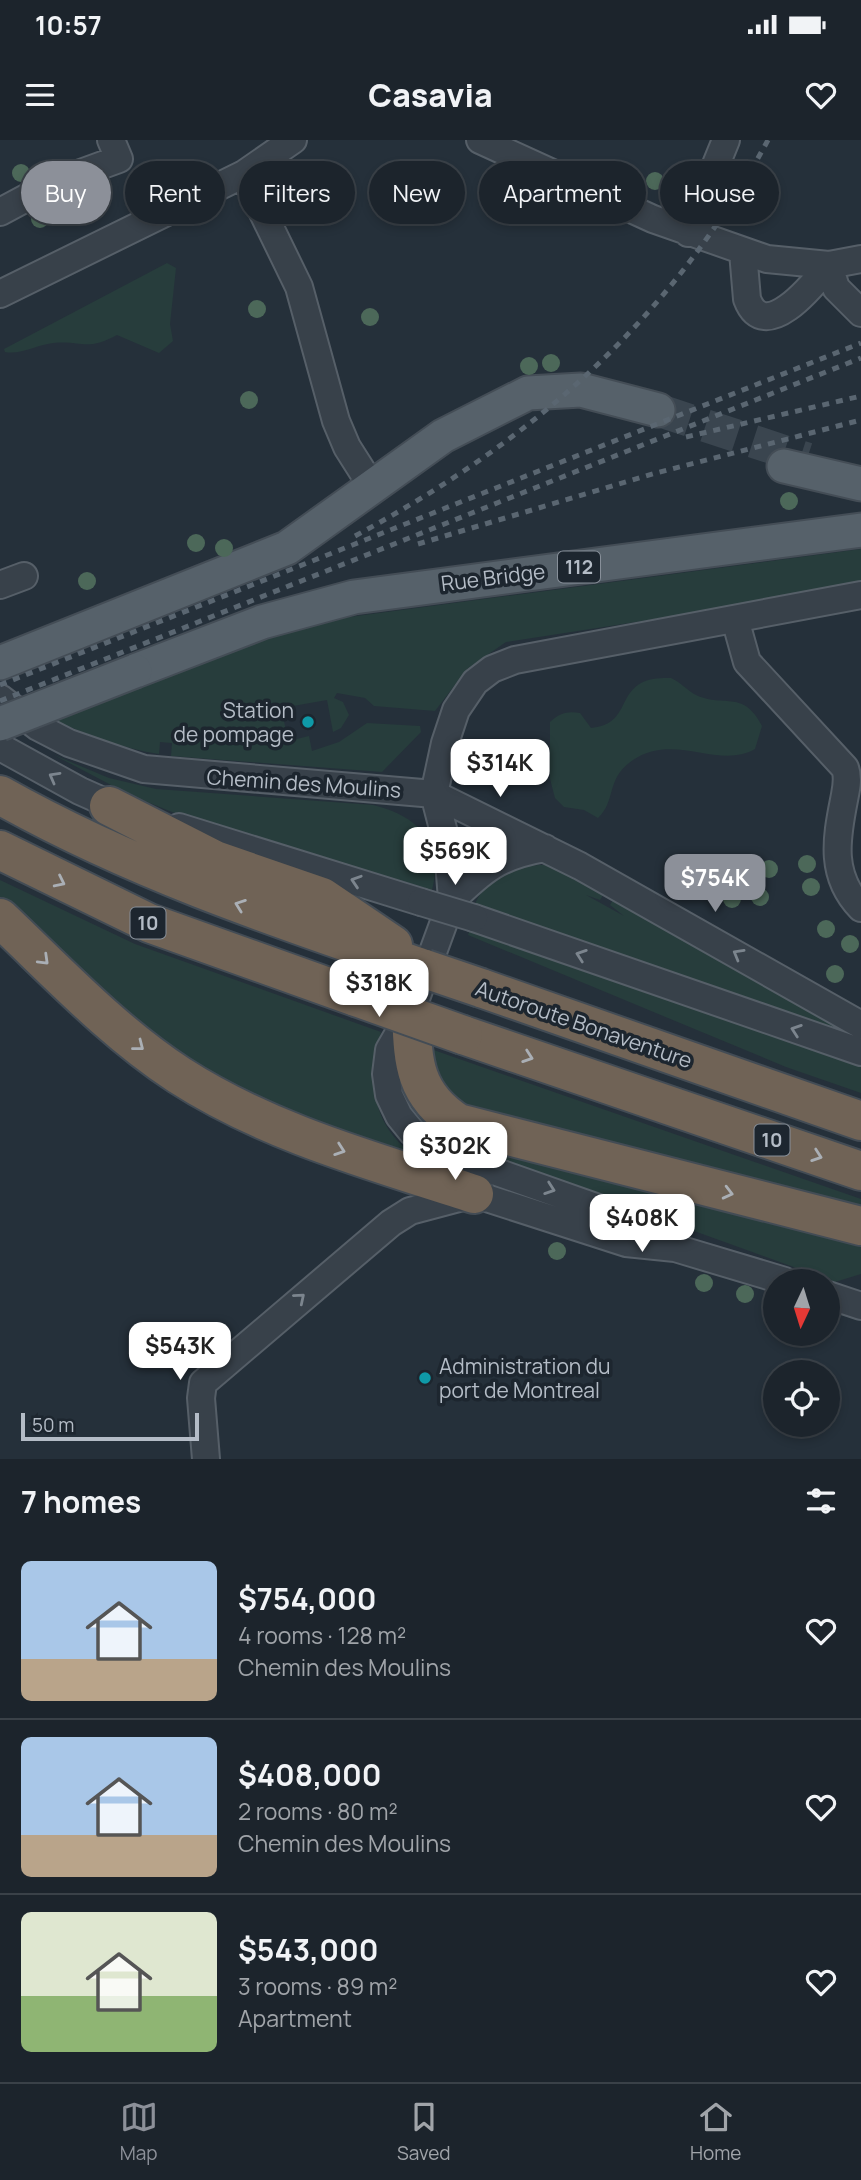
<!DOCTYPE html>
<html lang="en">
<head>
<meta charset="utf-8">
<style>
	:root { --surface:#1c242c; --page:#252c34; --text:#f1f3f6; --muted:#a0a4a9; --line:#3a4148; --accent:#8c9099 }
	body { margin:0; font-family:Manrope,sans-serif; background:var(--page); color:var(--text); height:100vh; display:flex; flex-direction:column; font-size:26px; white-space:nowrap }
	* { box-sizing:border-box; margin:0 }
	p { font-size:23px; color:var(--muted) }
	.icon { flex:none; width:38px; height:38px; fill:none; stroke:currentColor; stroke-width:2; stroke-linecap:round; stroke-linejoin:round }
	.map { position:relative; height:1319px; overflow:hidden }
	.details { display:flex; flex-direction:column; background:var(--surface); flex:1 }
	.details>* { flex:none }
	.banner { position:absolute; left:21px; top:21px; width:819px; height:63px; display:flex; gap:14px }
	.needle { width:46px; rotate:184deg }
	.fabs { position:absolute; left:763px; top:1129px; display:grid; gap:14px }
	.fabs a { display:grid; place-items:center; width:77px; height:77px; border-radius:50%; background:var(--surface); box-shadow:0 4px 10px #0003,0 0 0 2px var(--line); font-size:35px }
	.scale { position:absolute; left:21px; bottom:18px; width:178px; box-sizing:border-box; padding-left:7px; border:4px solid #b4bcc6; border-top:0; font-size:19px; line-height:24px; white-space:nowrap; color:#b4bcc6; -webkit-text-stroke:5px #1d262f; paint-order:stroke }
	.price { position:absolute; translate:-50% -60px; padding:0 16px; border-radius:14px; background:#fff; color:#222; font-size:23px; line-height:46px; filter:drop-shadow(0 2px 4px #0008) }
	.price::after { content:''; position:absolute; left:50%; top:42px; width:21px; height:16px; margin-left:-10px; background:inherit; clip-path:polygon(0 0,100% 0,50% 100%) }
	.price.current { background:var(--accent); color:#fff }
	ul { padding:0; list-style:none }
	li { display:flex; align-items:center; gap:21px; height:175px; padding:0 21px }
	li+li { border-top:2px solid var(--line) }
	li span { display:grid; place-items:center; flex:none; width:196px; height:140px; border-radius:10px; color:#555 }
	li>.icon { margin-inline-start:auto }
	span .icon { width:84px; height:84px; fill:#fffc; stroke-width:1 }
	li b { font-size:30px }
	h2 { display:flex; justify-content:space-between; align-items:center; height:84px; padding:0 21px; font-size:30px }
	.chip { padding:0 24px; border-radius:32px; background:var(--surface); box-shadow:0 4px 10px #0003,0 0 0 2px var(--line); font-size:24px; line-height:63px }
	.chip.current { background:var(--accent); color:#fff }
	.status { display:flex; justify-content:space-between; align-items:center; height:49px; padding:0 35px; background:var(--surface); direction:ltr }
	.status svg { height:19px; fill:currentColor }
	header { display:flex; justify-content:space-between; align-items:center; height:91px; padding:0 21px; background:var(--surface); font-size:32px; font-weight:800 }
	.tabs { display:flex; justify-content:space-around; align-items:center; height:98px; border-top:2px solid var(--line); background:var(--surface); font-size:19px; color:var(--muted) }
	.tabs a { display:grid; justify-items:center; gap:4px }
	.tabs .current { color:var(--accent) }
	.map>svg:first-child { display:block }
	.green { fill:#273d3c }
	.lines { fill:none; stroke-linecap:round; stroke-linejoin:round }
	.major-tunnel { stroke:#3a454f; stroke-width:33; stroke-dasharray:33 17; stroke-linecap:butt }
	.minor-casing { stroke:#565f68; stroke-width:30 }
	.major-casing { stroke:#444d56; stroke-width:37 }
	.highway-casing { stroke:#434c55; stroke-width:42 }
	.minor { stroke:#38414a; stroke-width:26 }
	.major { stroke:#56616a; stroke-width:33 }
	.highway { stroke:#706356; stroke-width:38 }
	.rail { stroke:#5a6671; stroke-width:5; stroke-dasharray:7 7; stroke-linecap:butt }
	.minor-bridge-casing { stroke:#565f68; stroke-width:30; stroke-linecap:butt }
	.major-bridge-casing { stroke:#444d56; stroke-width:37; stroke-linecap:butt }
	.highway-bridge-casing { stroke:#434c55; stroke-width:42; stroke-linecap:butt }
	.minor-bridge { stroke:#38414a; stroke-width:26 }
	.major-bridge { stroke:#56616a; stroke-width:33 }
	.highway-bridge { stroke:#706356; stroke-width:38 }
	.tree { fill:#4c6859 }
	.oneway { stroke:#7c858e }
	.oneway2 { stroke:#aaafb5 }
	.culture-dot { fill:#0f9aa8; stroke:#1d262f; stroke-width:2.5 }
	.labels { text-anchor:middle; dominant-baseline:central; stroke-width:7; stroke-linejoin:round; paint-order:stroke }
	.shield { fill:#1d262f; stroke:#878f99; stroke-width:2 }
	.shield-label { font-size:19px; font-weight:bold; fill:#b4bcc6 }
	.street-label { font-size:21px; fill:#b4bcc6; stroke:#1d262f }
	.poi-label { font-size:21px; fill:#b4bcc6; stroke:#1d262f; text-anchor:end }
</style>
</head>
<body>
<div class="status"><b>10:57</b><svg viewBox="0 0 49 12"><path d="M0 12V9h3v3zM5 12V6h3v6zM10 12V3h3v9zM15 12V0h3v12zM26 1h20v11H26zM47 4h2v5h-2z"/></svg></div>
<header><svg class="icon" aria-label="menu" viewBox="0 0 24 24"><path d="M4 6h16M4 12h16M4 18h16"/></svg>Casavia<svg class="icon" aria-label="heart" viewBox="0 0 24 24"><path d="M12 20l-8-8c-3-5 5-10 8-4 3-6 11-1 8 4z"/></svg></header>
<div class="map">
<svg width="861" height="1319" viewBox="0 0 861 1319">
	<rect width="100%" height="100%" fill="#25303a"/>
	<path class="green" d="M167,123L176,128L170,184L173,201L159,213L117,195C86,212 82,200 53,203C36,205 21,215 5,212L4,209Z
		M861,409V444L779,460L506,502L467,529L435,571L374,566L365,558L337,553L334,558L343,562L349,575L341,588L333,592L327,560L293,566V570L282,572L287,595L296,594L297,599L309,596L312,611L339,602L367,583L420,586L421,592L382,632L171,616L172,603L160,602L159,614C120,608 83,594 48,577L224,506L334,479Z
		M671,538C680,542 686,549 694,554C722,569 743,548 762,586L755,609C718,630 675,592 633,620C605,639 617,660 598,678L584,670L564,667L555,658L550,639V582C560,573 567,571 580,573L591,588C629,584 617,555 643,542C651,538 662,538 671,538Z
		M54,615L109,638L156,649L373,665C416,675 445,702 432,750L177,674L130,655Z
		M468,685L501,700V704L472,724L463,691Z
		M548,725L605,752L600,760L586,755L624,776L610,765L614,758L843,888L841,893L475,764C488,734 517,724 548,725Z
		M0,740L135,804L381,892C369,941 370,984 415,1016L607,1085L298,983L171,916L0,761Z
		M470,789L861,927V953L786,927L468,795Z
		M425,907L861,1059V1071L451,962Z
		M404,930L412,953L861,1101V1134L835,1142L459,1006C429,993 409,974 399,942Z"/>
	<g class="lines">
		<path class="major-tunnel" d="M658,270L807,319"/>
		<defs>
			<path id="minor" d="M480,0L653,79L767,119L829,125L861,119
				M244,34L299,147L336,281L347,307L373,348
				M0,72L56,42L119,19L111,0
				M688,93L726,0
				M743,112L747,159C765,207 816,141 829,125
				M829,125L836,148L861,173
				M0,154L244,34L293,0
				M0,445L24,436
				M735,479L747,522L845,628C849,639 846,649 844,660C836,700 830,736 861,768
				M0,558L38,587L69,603L144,629L434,654L580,726L861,885
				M0,607L80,651L125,671
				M179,687L421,762
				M452,760C484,729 499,716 545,708
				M474,778L861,912
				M675,1108L635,1081L440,1012L412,992L399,976L389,955L386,934L389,910L411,872L452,760L448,708L434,654L445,603L456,570L475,542L492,529L515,520L861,455
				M828,1155L861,1166
				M206,1319L201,1258L203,1243L391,1083L410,1071L474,1054L626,1103L675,1108L785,1141"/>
			<path id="major" d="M784,326L861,344
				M0,523L287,408L443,296L528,253L581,250L658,270
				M135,531L262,482L354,457L861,390"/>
			<path id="highway" d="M0,655C135,731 279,779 425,829
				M109,666L215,720L322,757L393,805
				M0,710L149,783L356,857
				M0,778C57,832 113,892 179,935C269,993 373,1021 474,1054
				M481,848L861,981
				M411,872C413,921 413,954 458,983L861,1086
				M463,895L861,1031"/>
		</defs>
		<use href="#minor" class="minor-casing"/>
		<use href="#major" class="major-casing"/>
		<use href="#highway" class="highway-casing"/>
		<use href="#minor" class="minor"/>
		<use href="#major" class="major"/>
		<use href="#highway" class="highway"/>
		<path class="rail" d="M686,297L861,256
			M355,396C535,299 670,181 768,0
			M418,404L656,333L861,280
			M0,545L861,203
			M0,561L861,218"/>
		<defs>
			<path id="minor-bridge" d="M421,762L474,778"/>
			<path id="major-bridge" d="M0,584L135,531"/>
			<path id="highway-bridge" d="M425,829L481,848
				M356,857L463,895"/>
		</defs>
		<use href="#minor-bridge" class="minor-bridge-casing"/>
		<use href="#major-bridge" class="major-bridge-casing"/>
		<use href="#highway-bridge" class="highway-bridge-casing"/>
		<use href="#minor-bridge" class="minor-bridge"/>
		<use href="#major-bridge" class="major-bridge"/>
		<use href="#highway-bridge" class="highway-bridge"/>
	</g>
	<g class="tree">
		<circle cx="21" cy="33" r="9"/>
		<circle cx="655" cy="41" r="9"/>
		<circle cx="40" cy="79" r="9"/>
		<circle cx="257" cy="169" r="9"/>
		<circle cx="370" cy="177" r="9"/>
		<circle cx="551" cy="223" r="9"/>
		<circle cx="529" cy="226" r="9"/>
		<circle cx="249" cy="260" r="9"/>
		<circle cx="789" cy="361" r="9"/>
		<circle cx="196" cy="403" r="9"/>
		<circle cx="224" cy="408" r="9"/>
		<circle cx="87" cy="441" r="9"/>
		<circle cx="807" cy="724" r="9"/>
		<circle cx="769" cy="729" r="9"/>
		<circle cx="811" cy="747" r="9"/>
		<circle cx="760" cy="757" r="9"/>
		<circle cx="732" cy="759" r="9"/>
		<circle cx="826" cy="789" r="9"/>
		<circle cx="850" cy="804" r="9"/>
		<circle cx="835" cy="834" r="9"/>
		<circle cx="557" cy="1111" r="9"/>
		<circle cx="704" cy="1143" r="9"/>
		<circle cx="745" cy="1154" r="9"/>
	</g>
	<defs><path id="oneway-chevron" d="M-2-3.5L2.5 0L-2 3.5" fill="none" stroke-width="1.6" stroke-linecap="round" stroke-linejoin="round" transform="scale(1.75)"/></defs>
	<g class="oneway">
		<use href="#oneway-chevron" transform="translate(54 637) rotate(-151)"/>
		<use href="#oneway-chevron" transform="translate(356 741) rotate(-162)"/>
		<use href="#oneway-chevron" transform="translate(738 814) rotate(-150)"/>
		<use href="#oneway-chevron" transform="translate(581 815) rotate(-161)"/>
		<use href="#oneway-chevron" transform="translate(796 890) rotate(-161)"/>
		<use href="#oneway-chevron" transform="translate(550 1049) rotate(19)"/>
		<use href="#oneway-chevron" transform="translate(300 1158) rotate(-40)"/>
	</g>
	<g class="oneway2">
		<use href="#oneway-chevron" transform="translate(60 742) rotate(26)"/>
		<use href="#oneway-chevron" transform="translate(240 765) rotate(-160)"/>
		<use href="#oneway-chevron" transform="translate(44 820) rotate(44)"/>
		<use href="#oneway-chevron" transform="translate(139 906) rotate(38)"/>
		<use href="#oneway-chevron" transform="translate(528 917) rotate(19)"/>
		<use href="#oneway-chevron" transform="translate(340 1010) rotate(19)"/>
		<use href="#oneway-chevron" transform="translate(817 1016) rotate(19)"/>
		<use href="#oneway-chevron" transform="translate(728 1053) rotate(14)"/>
	</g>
	<g class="culture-dot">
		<circle cx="308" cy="582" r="7"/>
		<circle cx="425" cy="1238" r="7"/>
	</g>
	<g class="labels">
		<g class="shield">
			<rect x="558" y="411.5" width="42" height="31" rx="5"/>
			<rect x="130.5" y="767.5" width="35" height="31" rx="5"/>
			<rect x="754.5" y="984.5" width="35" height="31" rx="5"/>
		</g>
		<g class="shield-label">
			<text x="579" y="427">112</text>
			<text x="148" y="783">10</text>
			<text x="772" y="1000">10</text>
		</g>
		<g class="street-label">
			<text transform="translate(493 437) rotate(-7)">Rue Bridge</text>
			<text transform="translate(304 643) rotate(4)">Chemin des Moulins</text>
			<text transform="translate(584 884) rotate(19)">Autoroute Bonaventure</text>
		</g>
		<g class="poi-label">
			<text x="294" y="570">Station<tspan x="294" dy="24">de pompage</tspan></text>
			<text x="439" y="1226" text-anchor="start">Administration du<tspan x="439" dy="24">port de Montreal</tspan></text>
		</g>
	</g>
</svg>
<div class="fabs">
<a><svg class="needle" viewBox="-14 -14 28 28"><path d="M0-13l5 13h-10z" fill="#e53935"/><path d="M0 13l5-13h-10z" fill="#a0a4a9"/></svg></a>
<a><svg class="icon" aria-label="locate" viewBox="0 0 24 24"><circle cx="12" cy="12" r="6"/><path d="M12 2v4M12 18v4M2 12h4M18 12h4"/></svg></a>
</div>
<div class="scale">50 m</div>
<b class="price" style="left:500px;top:659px">$314K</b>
<b class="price" style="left:455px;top:747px">$569K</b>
<b class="price current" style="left:715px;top:774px">$754K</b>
<b class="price" style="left:379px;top:879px">$318K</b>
<b class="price" style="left:455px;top:1042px">$302K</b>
<b class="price" style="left:642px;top:1114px">$408K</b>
<b class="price" style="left:180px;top:1242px">$543K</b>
<div class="banner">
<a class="chip current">Buy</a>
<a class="chip">Rent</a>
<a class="chip">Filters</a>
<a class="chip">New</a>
<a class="chip">Apartment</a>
<a class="chip">House</a>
</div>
</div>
<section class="details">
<h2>7 homes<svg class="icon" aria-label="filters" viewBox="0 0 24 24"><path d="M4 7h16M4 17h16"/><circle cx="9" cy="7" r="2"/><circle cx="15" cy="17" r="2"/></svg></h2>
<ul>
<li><span style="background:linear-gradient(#a9c7e8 70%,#b9a48a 0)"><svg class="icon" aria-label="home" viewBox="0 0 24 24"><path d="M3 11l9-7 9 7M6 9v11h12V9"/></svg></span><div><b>$754,000</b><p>4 rooms · 128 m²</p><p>Chemin des Moulins</p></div><svg class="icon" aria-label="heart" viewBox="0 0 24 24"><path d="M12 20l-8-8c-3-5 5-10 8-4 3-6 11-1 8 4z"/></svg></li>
<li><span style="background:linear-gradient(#a9c7e8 70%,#b9a48a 0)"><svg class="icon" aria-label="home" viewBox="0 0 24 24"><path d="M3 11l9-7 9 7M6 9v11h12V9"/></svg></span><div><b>$408,000</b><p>2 rooms · 80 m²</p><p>Chemin des Moulins</p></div><svg class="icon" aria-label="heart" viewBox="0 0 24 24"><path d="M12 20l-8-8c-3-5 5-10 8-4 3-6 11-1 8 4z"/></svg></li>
<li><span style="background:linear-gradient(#dfe7d0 60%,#8fb573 0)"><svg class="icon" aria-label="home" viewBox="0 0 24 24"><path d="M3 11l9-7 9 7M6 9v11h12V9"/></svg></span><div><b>$543,000</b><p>3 rooms · 89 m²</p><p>Apartment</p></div><svg class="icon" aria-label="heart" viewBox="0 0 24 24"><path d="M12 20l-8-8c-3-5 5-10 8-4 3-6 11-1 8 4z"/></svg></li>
</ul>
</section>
<nav class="tabs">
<a class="current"><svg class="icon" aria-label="map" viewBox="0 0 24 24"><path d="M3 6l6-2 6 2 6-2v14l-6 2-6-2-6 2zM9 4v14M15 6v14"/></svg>Map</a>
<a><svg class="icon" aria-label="saved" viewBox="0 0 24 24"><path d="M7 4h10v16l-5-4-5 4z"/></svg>Saved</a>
<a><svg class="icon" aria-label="home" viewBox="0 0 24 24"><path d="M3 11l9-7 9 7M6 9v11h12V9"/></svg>Home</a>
</nav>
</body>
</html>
